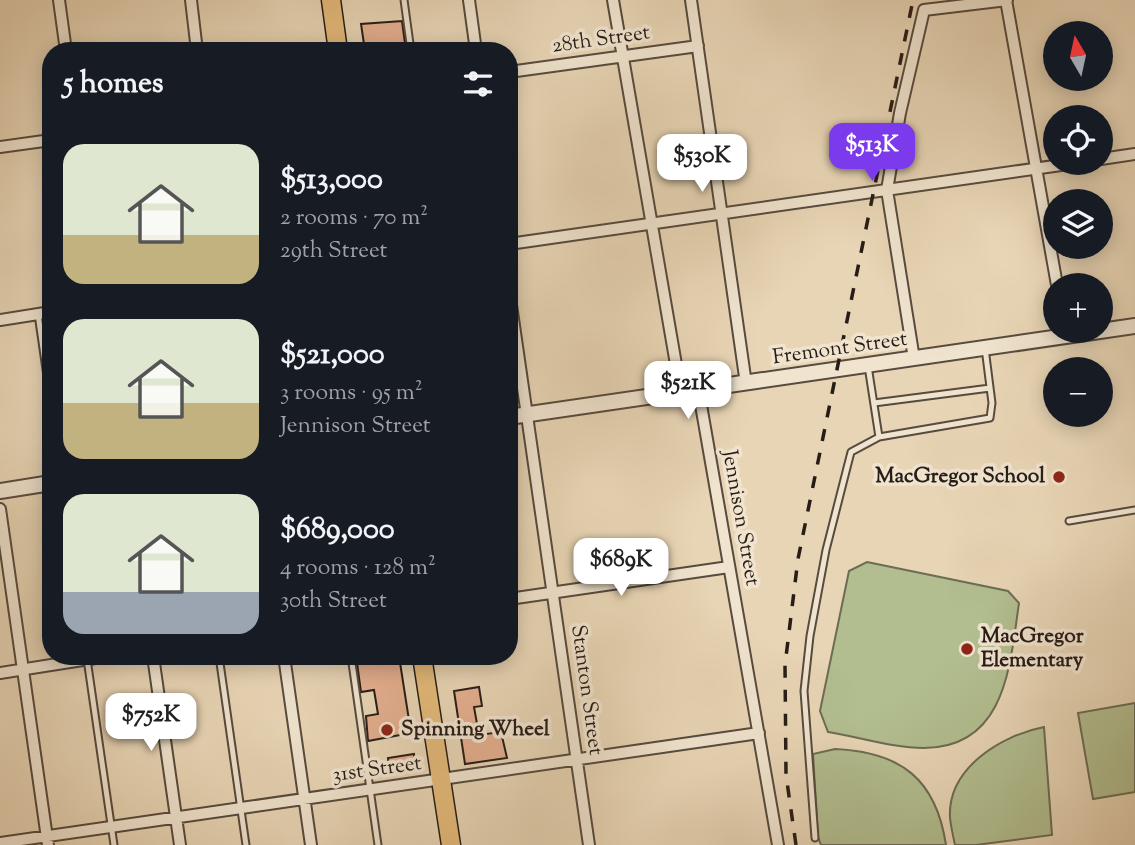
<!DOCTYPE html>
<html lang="en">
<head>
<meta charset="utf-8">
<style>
	:root { --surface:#171b24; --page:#20242c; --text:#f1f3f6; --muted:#9ea1a6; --accent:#7c3aed }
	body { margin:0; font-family:"Sorts Mill Goudy",serif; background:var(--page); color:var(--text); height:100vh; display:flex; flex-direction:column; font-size:26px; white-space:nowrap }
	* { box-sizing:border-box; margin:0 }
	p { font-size:23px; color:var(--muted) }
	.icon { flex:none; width:38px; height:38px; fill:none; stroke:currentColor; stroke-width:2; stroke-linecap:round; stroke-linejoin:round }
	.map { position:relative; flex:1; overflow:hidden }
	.drawer { position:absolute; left:42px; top:42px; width:476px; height:623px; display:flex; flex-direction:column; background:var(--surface); border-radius:28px; box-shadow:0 4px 18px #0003 }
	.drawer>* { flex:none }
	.needle { width:46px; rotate:351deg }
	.fabs { position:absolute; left:1043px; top:21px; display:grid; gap:14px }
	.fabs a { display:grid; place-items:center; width:70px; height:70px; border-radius:50%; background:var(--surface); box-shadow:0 4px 18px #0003; font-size:35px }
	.price { position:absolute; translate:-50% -60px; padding:0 16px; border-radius:14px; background:#fff; color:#222; font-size:23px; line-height:46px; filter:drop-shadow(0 2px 4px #0008) }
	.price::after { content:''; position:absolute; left:50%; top:42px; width:21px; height:16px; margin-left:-10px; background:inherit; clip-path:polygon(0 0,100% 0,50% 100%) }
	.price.active { background:var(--accent); color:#fff }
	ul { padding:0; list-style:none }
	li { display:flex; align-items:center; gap:21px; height:175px; padding:0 21px }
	li span { display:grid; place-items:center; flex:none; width:196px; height:140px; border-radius:21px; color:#555 }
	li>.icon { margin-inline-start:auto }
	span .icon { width:84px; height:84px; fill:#fffc; stroke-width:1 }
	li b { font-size:30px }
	h2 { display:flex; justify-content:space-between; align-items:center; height:84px; padding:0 21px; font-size:30px }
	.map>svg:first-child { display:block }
	.green { fill:#b2be90; stroke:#6c6d54; stroke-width:2 }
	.building { fill:#e4af90; stroke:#271c17; stroke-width:2 }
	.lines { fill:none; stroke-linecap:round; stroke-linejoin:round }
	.service-casing { stroke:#574a3e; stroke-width:9 }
	.minor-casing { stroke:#574a3e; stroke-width:14 }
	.tertiary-casing { stroke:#574a3e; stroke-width:18 }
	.primary-casing { stroke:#271c17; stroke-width:21 }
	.service { stroke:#f0e4cf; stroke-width:5 }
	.minor { stroke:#f0e4cf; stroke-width:10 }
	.tertiary { stroke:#f0e4cf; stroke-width:14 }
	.primary { stroke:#e4ba7a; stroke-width:18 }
	.rail { stroke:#271c17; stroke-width:3.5; stroke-dasharray:12 12; stroke-linecap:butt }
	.poi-dot { fill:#8f2418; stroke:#f0e4cf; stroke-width:2.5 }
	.labels { text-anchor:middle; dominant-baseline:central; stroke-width:7; stroke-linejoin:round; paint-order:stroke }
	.street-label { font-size:21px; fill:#271c17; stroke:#f0e4cf }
	.poi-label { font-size:21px; font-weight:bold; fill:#271c17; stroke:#f0e4cf; text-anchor:start }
</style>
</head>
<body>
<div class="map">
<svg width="1135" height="845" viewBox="0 0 1135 845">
	<rect width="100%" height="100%" fill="#e8d5b5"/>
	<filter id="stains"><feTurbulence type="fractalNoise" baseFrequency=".00286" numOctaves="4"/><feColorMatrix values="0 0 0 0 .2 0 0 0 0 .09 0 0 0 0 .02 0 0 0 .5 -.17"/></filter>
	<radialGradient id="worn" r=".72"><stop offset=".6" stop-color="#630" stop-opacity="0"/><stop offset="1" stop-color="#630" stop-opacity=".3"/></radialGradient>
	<path class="green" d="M867,562L1008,591L1019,603C1010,663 1007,748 924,748C893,748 859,737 828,732L820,711L849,571Z
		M1135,703V792L1093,799L1078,713Z
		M1044,727L1052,835L976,845H955C953,836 951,827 950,818C947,768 1002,735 1044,727Z
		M835,749C901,752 936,779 946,845H821L818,837L813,754Z"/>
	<path class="building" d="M402,21L406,51H365L361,24Z
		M356,656H399L411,733L368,741L366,716L378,714L374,690L361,692Z
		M479,687L482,706L474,707L479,735L501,732L507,758L465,764L454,691Z
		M414,754L416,770L390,774L388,758Z"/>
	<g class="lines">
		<defs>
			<path id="service" d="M404,0L411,51
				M38,314L51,404
				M868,366L879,437L990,418L992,403L985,348
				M874,403L990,388
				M1069,521L1135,510
				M219,656L246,845
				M351,656L378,845
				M87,659L114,845
				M815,838L804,691L810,636L826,550L851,452L879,437"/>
			<path id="minor" d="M59,0L66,51
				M191,0L197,51
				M469,0L476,51
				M613,0L678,376L685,393L701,405L778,845
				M691,0L746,384
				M1006,0L1057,285
				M509,72L698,46
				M0,147L51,140
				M1101,159L1135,154
				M509,244L1075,163
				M509,291L589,845
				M0,320L51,312
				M914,359L887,190L900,113L924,10L1007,0
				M0,509L48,845
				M509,599L729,567
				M153,656L180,845
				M284,656L311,845
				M0,673L108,656
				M0,843L759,733"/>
			<path id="tertiary" d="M509,417L1135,326
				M0,491L51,483"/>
			<path id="primary" d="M331,0L338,51
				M422,656L451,845"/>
		</defs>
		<use href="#service" class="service-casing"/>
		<use href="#minor" class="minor-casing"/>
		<use href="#tertiary" class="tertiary-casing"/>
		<use href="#primary" class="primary-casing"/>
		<use href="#service" class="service"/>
		<use href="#minor" class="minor"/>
		<use href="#tertiary" class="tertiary"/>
		<use href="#primary" class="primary"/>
		<path class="rail" d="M796,845L786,775L785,665L798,559L913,0"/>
	</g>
	<g class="poi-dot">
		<circle cx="1059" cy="477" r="7"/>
		<circle cx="967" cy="649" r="7"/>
		<circle cx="387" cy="730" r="7"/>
	</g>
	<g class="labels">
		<g class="street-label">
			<text transform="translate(601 40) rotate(-8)">28th Street</text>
			<text transform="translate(840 349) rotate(-8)">Fremont Street</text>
			<text transform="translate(740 518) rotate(80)">Jennison Street</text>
			<text transform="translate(586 690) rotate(82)">Stanton Street</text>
			<text transform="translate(377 770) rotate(-8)">31st Street</text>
		</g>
		<g class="poi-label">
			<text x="1045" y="477" text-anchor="end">MacGregor School</text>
			<text x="981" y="637">MacGregor<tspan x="981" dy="24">Elementary</tspan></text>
			<text x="401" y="730">Spinning Wheel</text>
		</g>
	</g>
	<rect width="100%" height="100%" filter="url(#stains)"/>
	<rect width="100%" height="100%" fill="url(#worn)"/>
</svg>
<div class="fabs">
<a><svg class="needle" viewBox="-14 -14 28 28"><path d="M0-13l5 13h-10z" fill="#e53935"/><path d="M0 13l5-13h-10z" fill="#9ea1a6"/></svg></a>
<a><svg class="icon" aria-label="locate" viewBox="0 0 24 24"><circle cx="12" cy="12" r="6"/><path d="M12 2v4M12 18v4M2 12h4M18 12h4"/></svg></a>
<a><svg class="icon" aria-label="layers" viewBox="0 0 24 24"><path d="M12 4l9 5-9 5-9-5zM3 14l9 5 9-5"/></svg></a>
<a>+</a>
<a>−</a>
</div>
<b class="price active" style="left:872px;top:183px">$513K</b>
<b class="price" style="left:702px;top:194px">$530K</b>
<b class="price" style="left:688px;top:421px">$521K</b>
<b class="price" style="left:621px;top:598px">$689K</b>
<b class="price" style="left:151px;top:753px">$752K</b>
<section class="drawer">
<h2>5 homes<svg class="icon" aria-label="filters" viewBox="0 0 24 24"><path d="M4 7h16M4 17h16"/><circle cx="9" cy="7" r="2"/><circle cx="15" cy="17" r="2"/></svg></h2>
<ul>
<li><span style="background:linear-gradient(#dfe7d0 65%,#c2b280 0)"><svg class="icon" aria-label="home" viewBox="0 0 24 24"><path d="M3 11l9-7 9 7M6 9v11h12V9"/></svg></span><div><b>$513,000</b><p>2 rooms · 70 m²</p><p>29th Street</p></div></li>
<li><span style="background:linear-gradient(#dfe7d0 60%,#c2b280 0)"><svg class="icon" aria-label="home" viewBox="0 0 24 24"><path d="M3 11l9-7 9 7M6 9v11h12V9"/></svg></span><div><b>$521,000</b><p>3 rooms · 95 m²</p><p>Jennison Street</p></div></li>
<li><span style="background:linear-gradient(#dfe7d0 70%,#9aa5b1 0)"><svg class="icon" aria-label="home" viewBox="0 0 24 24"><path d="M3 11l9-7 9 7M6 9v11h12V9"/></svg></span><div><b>$689,000</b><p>4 rooms · 128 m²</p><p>30th Street</p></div></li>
</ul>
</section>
</div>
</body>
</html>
